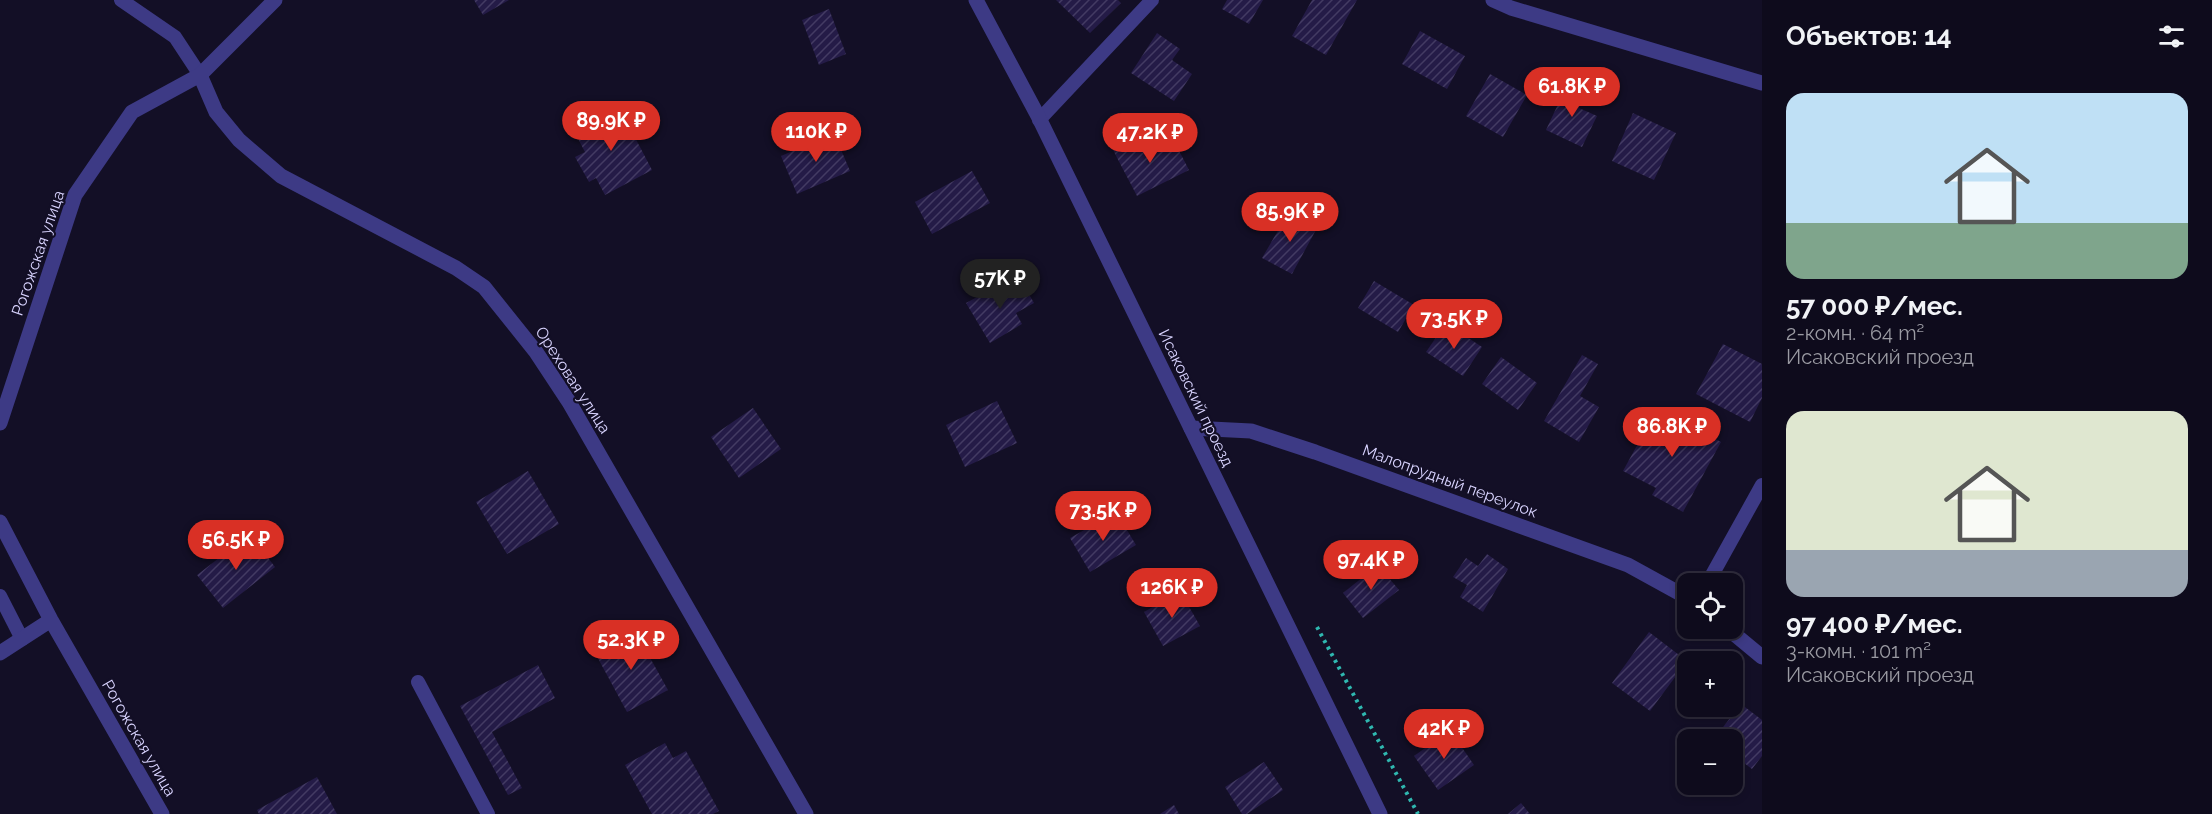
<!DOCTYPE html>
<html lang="ru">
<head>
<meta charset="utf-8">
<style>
	:root { --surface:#0e0b1c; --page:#171425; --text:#f1f3f6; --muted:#9b9ba3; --line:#2e2b3b; --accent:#d93025 }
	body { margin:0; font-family:Raleway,sans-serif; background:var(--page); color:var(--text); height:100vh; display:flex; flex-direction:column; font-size:22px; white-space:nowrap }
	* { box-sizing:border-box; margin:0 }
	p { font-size:20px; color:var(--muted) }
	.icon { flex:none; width:33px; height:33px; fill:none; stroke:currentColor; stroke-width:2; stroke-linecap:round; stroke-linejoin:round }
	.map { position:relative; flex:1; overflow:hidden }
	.drawer { display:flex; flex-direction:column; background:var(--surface); width:450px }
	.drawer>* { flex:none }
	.buttons { position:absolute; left:1677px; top:573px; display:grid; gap:12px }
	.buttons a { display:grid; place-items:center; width:66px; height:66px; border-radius:12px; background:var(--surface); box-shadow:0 3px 9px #0003,0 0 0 2px var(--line); font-size:30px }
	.price { position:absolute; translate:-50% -51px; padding:0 14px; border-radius:21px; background:var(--accent); color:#fff; font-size:20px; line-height:39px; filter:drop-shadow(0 2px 3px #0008) }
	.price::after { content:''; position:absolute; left:50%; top:36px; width:18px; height:14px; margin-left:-9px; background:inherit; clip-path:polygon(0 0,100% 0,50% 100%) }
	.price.on { background:#222; color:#fff }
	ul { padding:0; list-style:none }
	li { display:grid; align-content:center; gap:12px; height:318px; padding:0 24px }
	li span { display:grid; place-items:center; height:186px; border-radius:18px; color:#555 }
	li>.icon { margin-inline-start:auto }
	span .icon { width:108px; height:108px; fill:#fffc; stroke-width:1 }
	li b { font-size:26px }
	h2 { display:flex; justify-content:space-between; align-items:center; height:72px; padding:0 24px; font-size:26px }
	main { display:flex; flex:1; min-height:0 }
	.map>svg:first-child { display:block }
	.building { fill:url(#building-hatch) }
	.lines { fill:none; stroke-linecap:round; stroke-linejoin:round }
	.path { stroke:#2fb8b0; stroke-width:4; stroke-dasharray:3 4.5; stroke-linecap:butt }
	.service { stroke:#3d3a85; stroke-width:14 }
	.minor { stroke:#3d3a85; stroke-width:15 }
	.tertiary { stroke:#3d3a85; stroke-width:15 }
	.labels { text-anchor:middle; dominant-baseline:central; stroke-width:4.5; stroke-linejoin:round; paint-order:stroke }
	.street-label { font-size:16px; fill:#d9d4ff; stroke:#130f26 }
</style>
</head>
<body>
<main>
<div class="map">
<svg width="1762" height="814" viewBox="0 0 1762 814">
	<defs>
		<pattern id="building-hatch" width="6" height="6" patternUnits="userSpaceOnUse" patternTransform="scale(1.5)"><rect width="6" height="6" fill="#241b47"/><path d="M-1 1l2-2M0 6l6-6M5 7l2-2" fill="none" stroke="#433b63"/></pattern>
	</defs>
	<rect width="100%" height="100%" fill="#130f26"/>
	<path class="building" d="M474,0H509L483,15Z
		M1056,0H1118L1121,3L1090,33Z
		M1227,0H1263L1249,24L1222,9Z
		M1312,0H1357L1326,55L1292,36Z
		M829,9L846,54L819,65L802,20Z
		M1420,31L1465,56L1447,89L1402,64Z
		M1157,33L1180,49L1172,60L1192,74L1174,101L1131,73Z
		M1490,74L1527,95L1503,137L1466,116Z
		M1567,85L1586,94L1579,108L1597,116L1582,147L1546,130Z
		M619,107L652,170L605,195L596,178L589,182L575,157L585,152L574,131Z
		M1633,113L1676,133L1654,180L1612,161Z
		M834,133L850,171L797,194L781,156Z
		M1139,136L1146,152L1173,139L1189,170L1137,196L1113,150Z
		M972,171L990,203L932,234L915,202Z
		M1289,212L1317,228L1292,274L1262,258Z
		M1374,281L1414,305L1398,332L1358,308Z
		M1022,282L1034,303L1016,313L1022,324L990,343L966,303L999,285L1003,293Z
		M1446,323L1482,347L1463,376L1426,352Z
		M1723,344L1762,364V398L1750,422L1696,394Z
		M1582,355L1598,364L1580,396L1599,407L1579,442L1544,421Z
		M1501,357L1537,383L1518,410L1482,384Z
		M997,401L1017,443L965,467L946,425Z
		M1658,407L1721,442L1683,512L1652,495L1656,488L1623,471Z
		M753,408L781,449L739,478L711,437Z
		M528,471L559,524L507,554L476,502Z
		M1116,512L1136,545L1090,572L1070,538Z
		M250,534L275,567L223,608L197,575Z
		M1487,554L1508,569L1483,612L1460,597L1467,585L1453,577L1466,558L1478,566Z
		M1378,565L1399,590L1363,618L1343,593Z
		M1180,591L1200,626L1163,646L1144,612Z
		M634,629L668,690L627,712L594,651Z
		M1649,632L1687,661L1650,711L1612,683Z
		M538,665L555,698L492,732L522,788L508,795L460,706Z
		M1741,704L1762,720V756L1752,769L1732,754V740H1713Z
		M1450,730L1474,765L1438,790L1414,756Z
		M665,743L673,758L686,751L719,811L713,814H652L625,765Z
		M1264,762L1283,790L1247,814H1242L1225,787Z
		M317,777L337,814H259L257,810Z
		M1521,803L1530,814H1508Z
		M1174,805L1179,814H1160Z"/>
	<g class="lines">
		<path class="path" d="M1317,627L1418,814"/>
		<path class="service" d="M121,0L175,37L200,75
			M1039,120L1152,0
			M1707,584L1762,485
			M0,596L22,639
			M418,682L488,814"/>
		<path class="minor" d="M1493,0L1511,8L1762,83
			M200,75L216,112L239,140L281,176L456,268L484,287L536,352L569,402L806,814
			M0,423L75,195L132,112L200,75L275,0
			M1191,428L1251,431L1315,452L1628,565L1688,598
			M0,522L51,620L162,814
			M1727,628L1762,657
			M0,653L51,620"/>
		<path class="tertiary" d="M976,0L1038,116L1380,814"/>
	</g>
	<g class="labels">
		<g class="street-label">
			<text transform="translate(38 253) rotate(-71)">Рогожская улица</text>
			<text transform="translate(573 380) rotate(57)">Ореховая улица</text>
			<text transform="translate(1196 398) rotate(64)">Исаковский проезд</text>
			<text transform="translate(1450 481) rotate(20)">Малопрудный переулок</text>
			<text transform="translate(139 738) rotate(60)">Рогожская улица</text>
		</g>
	</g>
</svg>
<div class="buttons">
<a><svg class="icon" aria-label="locate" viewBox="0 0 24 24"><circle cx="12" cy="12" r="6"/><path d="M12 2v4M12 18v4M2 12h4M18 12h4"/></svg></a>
<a>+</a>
<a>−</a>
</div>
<b class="price" style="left:1572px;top:118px">61.8K ₽</b>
<b class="price" style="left:611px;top:152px">89.9K ₽</b>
<b class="price" style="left:816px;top:163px">110K ₽</b>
<b class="price" style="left:1150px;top:164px">47.2K ₽</b>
<b class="price" style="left:1290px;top:243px">85.9K ₽</b>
<b class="price on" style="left:1000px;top:310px">57K ₽</b>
<b class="price" style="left:1454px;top:350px">73.5K ₽</b>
<b class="price" style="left:1672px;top:458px">86.8K ₽</b>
<b class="price" style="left:1103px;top:542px">73.5K ₽</b>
<b class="price" style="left:236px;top:571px">56.5K ₽</b>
<b class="price" style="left:1371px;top:591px">97.4K ₽</b>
<b class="price" style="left:1172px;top:619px">126K ₽</b>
<b class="price" style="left:631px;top:671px">52.3K ₽</b>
<b class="price" style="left:1444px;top:760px">42K ₽</b>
</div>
<section class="drawer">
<h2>Объектов: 14<svg class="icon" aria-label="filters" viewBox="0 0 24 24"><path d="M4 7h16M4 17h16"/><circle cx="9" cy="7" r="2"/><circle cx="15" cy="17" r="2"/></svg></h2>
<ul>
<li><span style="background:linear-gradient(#bfe0f5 70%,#7fa58c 0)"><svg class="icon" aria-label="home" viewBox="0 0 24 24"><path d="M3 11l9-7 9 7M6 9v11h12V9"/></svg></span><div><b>57 000 ₽/мес.</b><p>2-комн. · 64 m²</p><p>Исаковский проезд</p></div></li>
<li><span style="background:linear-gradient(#dfe7d0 75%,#9aa5b1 0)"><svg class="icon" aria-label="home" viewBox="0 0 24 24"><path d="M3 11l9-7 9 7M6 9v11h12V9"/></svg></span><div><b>97 400 ₽/мес.</b><p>3-комн. · 101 m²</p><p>Исаковский проезд</p></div></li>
</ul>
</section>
</main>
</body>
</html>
